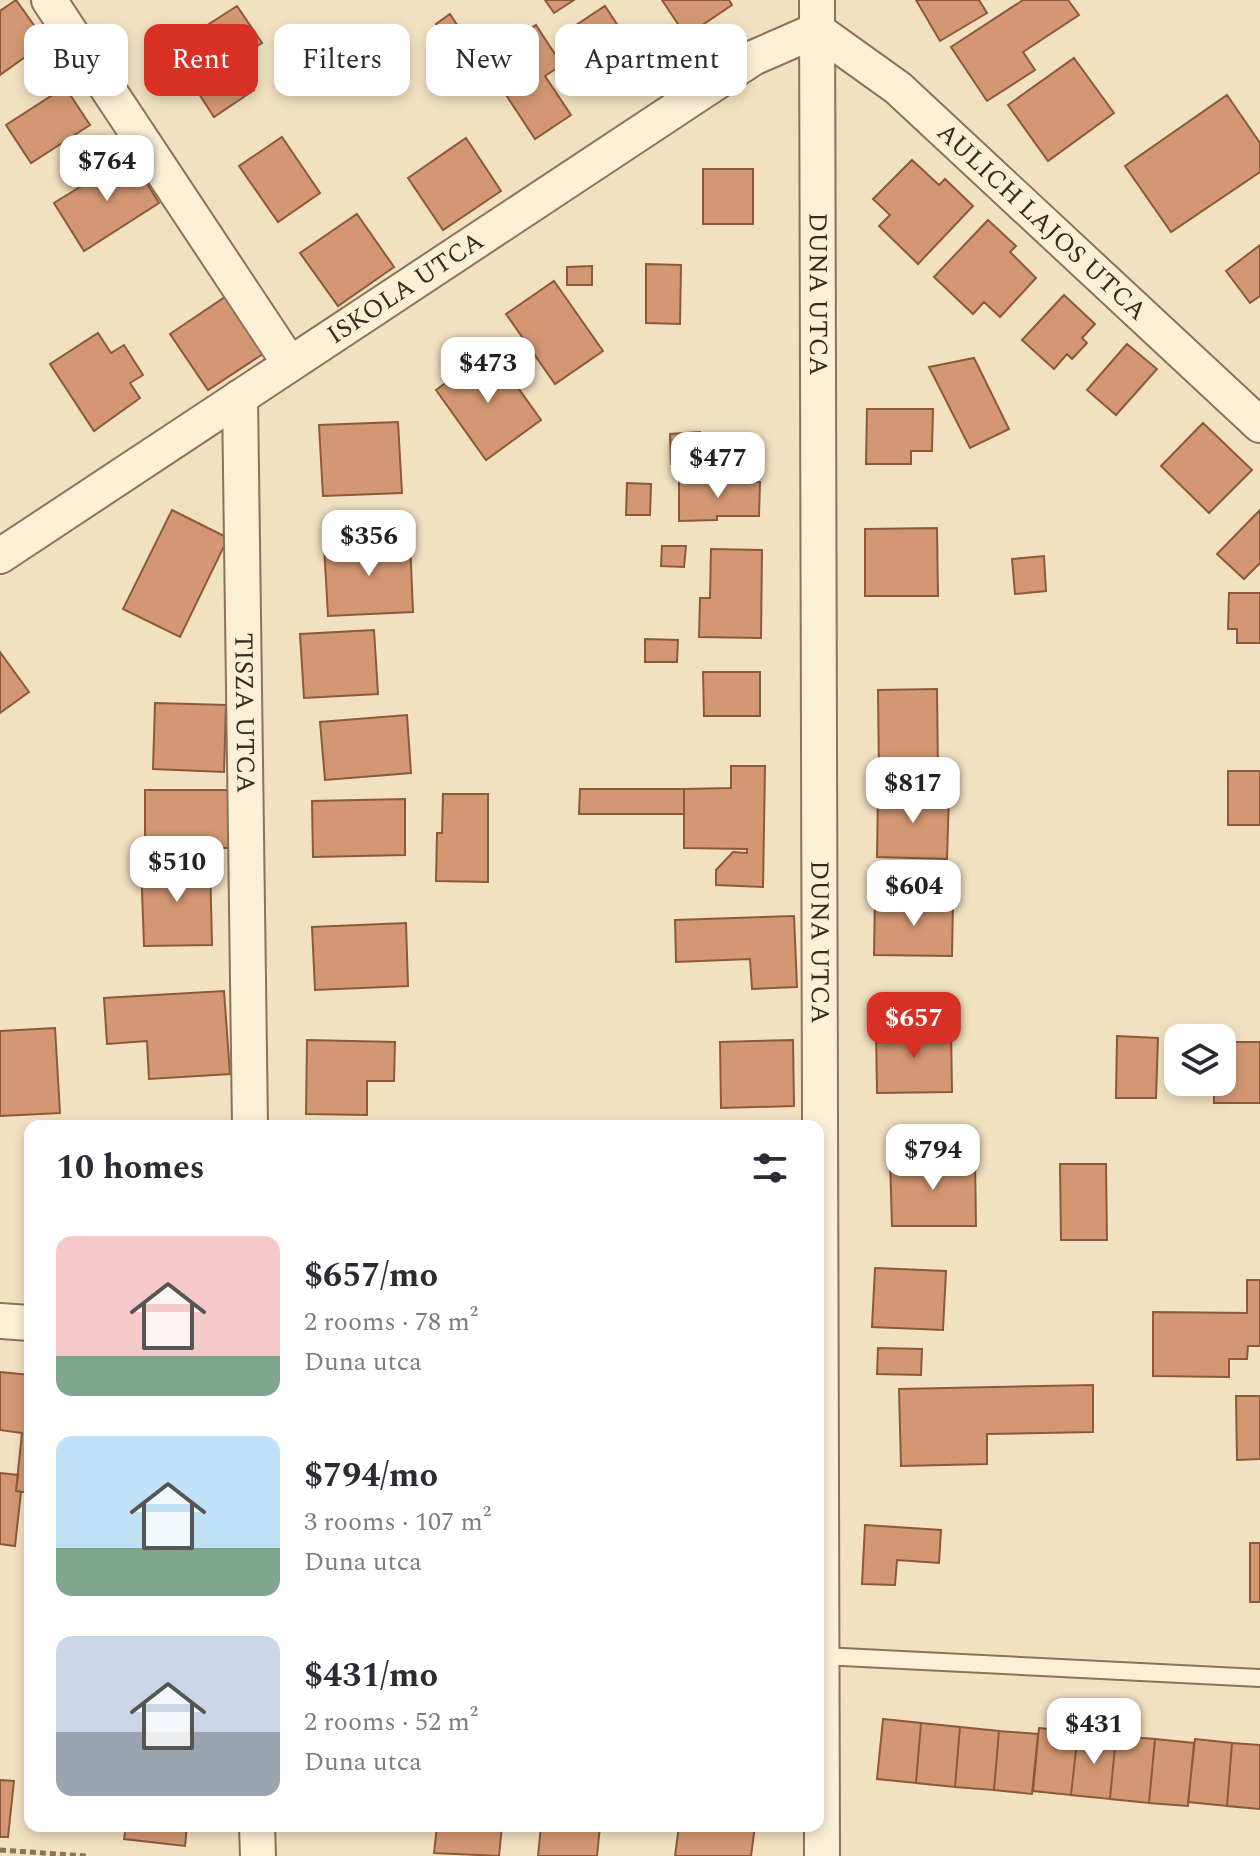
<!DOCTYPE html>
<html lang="en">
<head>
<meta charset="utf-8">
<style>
	:root { --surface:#fff; --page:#f2f2f3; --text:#2b2b33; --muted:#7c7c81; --accent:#d93025 }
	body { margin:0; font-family:Spectral,serif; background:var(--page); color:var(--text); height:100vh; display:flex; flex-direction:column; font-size:30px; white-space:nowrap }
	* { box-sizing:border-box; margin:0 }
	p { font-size:26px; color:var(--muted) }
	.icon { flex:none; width:44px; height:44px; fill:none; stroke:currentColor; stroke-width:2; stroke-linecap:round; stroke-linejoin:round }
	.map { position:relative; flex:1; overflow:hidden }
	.details { position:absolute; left:24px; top:1120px; width:800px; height:712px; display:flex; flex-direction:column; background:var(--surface); border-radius:16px; box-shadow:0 4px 12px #0003 }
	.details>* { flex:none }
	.top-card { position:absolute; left:24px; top:24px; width:800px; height:72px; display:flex; gap:16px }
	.tools { position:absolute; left:1164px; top:1024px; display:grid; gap:16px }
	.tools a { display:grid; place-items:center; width:72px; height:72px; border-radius:16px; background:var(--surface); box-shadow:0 4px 12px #0003; font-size:40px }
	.price { position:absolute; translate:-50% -68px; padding:0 18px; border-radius:16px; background:#fff; color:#222; font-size:26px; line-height:52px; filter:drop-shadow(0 2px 4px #0008) }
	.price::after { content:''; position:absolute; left:50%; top:48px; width:24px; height:18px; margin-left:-12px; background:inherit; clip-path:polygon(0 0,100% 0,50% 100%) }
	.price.selected { background:var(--accent); color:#fff }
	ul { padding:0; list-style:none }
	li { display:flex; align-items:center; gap:24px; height:200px; padding:0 32px }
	li span { display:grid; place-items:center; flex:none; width:224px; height:160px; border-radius:16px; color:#555 }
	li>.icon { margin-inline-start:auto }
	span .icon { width:96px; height:96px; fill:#fffc; stroke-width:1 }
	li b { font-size:34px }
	h2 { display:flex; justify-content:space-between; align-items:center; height:96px; padding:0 32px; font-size:34px }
	.tag { padding:0 28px; border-radius:16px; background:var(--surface); box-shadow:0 4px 12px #0003; font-size:28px; line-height:72px }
	.tag.selected { background:var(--accent); color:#fff }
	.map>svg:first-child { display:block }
	.building { fill:#d39873; stroke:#8d593b; stroke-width:2 }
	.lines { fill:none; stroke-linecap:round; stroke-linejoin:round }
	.service-casing { stroke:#8c7257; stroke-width:20 }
	.minor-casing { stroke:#8c7257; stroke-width:38 }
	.path { stroke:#8c7257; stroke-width:5; stroke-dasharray:6 4; stroke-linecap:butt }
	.service { stroke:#fbefd5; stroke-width:16 }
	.minor { stroke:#fbefd5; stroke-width:34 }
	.labels { text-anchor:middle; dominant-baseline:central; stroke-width:7; stroke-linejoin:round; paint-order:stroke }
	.street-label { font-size:26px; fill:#3b2a1c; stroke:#f8ecd1 }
</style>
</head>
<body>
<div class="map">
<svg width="1260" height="1856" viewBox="0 0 1260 1856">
	<rect width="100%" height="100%" fill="#f1e1c1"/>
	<path class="building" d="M16,0L46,42L0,75V11Z
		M545,0H574L554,13Z
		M662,0H729L732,5L686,36Z
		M916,0H979L987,13L940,41Z
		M1023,0H1068L1079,15L1023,52L1035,70L987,101L951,47Z
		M237,6L262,43L234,61L254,90L214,117L170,49Z
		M605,6L644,65L605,90L567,31Z
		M450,14L463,34L448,43L436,24Z
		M536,25L562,65L545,76L571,115L535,139L483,60Z
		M1074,58L1114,113L1048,161L1008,105Z
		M65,87L90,125L31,163L6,125Z
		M1227,95L1260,143V172L1171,232L1125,166Z
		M282,137L320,193L278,222L239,166Z
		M466,138L501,191L443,230L408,178Z
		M130,156L159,203L84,251L54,203Z
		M912,160L939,185L945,179L973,206L918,264L879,226L890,215L873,199Z
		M703,169H753V224H703Z
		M357,214L394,267L338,306L300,253Z
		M988,220L1016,246L1010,252L1036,278L1000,317L984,302L973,314L934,277Z
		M1260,245V296L1250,303L1226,271Z
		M646,264L681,265L680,324L646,323Z
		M592,266V285H567V267Z
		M554,281L603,351L555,384L506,314Z
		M228,295L266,352L208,390L170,334Z
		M1064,295L1095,324L1082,338L1087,343L1072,359L1067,354L1054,369L1022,340Z
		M98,333L111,353L124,345L143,375L130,383L140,398L94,431L50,364Z
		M1127,344L1157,369L1116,415L1087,390Z
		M491,350L541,420L486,460L436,390Z
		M974,358L1009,429L970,448L929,367Z
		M867,409H933L932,451H911V464H866Z
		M398,422L402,493L323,496L319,425Z
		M1203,423L1252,470L1209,513L1161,466Z
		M700,432L701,463L671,464L670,434Z
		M679,481L760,482L759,516H717V520L679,521Z
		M627,483L651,484L650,515H626Z
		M172,510L228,538L180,637L123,609Z
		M1260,510V563L1244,579L1217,554Z
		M937,528L938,596H865V529Z
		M410,541L413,612L328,616L324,545Z
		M662,546H686L684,567L661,566Z
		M711,549L762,550L761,638L699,637L700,598H710Z
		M1044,556L1046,591L1015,594L1012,559Z
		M1229,593H1260V643H1237V629H1228Z
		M374,630L378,694L304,698L300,634Z
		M645,639L678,640L677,662H645Z
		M0,652L29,692L0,713Z
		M703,672H760V716H704Z
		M937,689L938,774L879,775L878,690Z
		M155,703L226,705L224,772L153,769Z
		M407,715L411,773L325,780L320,722Z
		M731,766H765L763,887L716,885V870L733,852L747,853V849L684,848V789L731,788Z
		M1228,771H1260V825H1228Z
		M580,789H684V814H579Z
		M145,790H229V848H145Z
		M878,791L949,793L947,859L877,857Z
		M443,794H488V882L436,881L437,833H442Z
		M405,799V855L313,857L312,801Z
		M210,861L212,945L144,946L141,863Z
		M875,899L953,900L952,956L874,955Z
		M794,916L797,987L752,989L750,959L676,962L675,920Z
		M406,923L408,986L315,990L312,927Z
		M224,991L230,1074L149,1079L147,1041L107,1044L104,998Z
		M55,1028L60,1113L0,1116V1031Z
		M876,1028H951L952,1092L877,1093Z
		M1117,1036L1158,1038L1156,1098H1116Z
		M307,1040L395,1042L394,1081H367V1115L306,1114Z
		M793,1040L794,1106L721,1108L720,1042Z
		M1222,1042H1260V1103H1214V1082H1222Z
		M890,1158H975L976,1226H892Z
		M1060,1164H1106L1107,1240H1061Z
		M875,1268L946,1271L943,1330L872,1327Z
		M1247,1280H1260V1346H1248L1247,1359H1229V1377L1153,1376V1312L1247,1313Z
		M878,1348L922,1349L921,1375L877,1374Z
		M0,1372L30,1375V1493L16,1491L22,1433L0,1430Z
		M1093,1385V1432L987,1434V1464L901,1466L899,1389Z
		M1236,1396H1260V1459L1237,1460Z
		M0,1473L18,1475L16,1491L21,1492L15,1546L0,1544Z
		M865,1525L941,1530L939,1563L897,1560L895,1585L862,1584Z
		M1250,1543H1260V1602H1250Z
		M883,1719L921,1723L916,1783L877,1779Z
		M921,1723L960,1727L955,1787L916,1783Z
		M960,1727L999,1731L994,1790L955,1787Z
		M1039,1728L1078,1732L1071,1795L1033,1791Z
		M999,1731L1038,1734L1032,1794L994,1790Z
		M1078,1732L1116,1736L1110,1799L1071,1795Z
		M1116,1736L1155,1739L1149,1803L1110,1799Z
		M1155,1739L1194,1743L1188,1806L1149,1803Z
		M1195,1739L1232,1743L1227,1806L1188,1802Z
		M1232,1743L1260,1745V1809L1227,1806Z
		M0,1780L14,1781L8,1837H0Z
		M126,1826H187L185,1846L124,1839Z
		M437,1826H502L499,1856L434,1853Z
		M541,1826H600L597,1856H538Z
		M679,1826H755L751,1856H675Z"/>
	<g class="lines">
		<defs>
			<path id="service" d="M822,1656L1260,1678"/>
			<g id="minor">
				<path d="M49,0L290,364"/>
				<path id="s1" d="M817,0L822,1856"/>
				<path id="s2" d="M817,30L898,88L1260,425"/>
				<path id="s3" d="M240,397L250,1126"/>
				<path id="s4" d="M0,556L753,58L817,30"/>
				<path d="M0,1321L30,1323"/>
				<path d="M257,1826L258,1856"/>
			</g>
		</defs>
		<use href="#service" class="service-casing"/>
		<use href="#minor" class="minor-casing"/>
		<path class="path" d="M0,1850L86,1856"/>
		<use href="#service" class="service"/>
		<use href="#minor" class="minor"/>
	</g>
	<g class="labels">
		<g class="street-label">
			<text stroke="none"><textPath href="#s2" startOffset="296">AULICH LAJOS UTCA</textPath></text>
			<text stroke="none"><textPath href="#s4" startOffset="486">ISKOLA UTCA</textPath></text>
			<text stroke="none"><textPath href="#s1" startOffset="294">DUNA UTCA</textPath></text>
			<text stroke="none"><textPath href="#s3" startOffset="316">TISZA UTCA</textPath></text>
			<text stroke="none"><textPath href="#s1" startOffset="942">DUNA UTCA</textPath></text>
		</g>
	</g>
</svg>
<div class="tools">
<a><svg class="icon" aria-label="layers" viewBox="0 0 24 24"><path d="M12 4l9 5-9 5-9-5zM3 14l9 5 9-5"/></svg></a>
</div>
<b class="price" style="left:107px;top:203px">$764</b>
<b class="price" style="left:488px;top:405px">$473</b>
<b class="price" style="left:718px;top:500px">$477</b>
<b class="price" style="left:369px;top:578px">$356</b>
<b class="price" style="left:913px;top:825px">$817</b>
<b class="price" style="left:177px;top:904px">$510</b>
<b class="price" style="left:914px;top:928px">$604</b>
<b class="price selected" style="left:914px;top:1060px">$657</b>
<b class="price" style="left:933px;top:1192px">$794</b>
<b class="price" style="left:1094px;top:1766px">$431</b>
<div class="top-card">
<a class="tag">Buy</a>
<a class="tag selected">Rent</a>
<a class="tag">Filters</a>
<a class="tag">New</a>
<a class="tag">Apartment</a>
</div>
<section class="details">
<h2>10 homes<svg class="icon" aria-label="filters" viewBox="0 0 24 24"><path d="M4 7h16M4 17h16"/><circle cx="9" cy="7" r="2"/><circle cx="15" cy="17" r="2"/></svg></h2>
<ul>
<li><span style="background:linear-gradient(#f6c9c9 75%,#7fa58c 0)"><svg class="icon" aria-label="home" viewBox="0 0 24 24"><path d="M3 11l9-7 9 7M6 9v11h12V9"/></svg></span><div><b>$657/mo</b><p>2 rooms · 78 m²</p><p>Duna utca</p></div></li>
<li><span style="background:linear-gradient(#bfe0f5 70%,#7fa58c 0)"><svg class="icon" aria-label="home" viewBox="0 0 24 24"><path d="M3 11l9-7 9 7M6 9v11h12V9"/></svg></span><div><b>$794/mo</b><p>3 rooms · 107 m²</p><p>Duna utca</p></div></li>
<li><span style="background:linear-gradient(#c9d6e8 60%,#9aa5b1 0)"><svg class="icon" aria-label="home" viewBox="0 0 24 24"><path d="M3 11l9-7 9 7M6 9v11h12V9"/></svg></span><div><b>$431/mo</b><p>2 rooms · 52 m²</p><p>Duna utca</p></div></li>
</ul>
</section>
</div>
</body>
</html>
